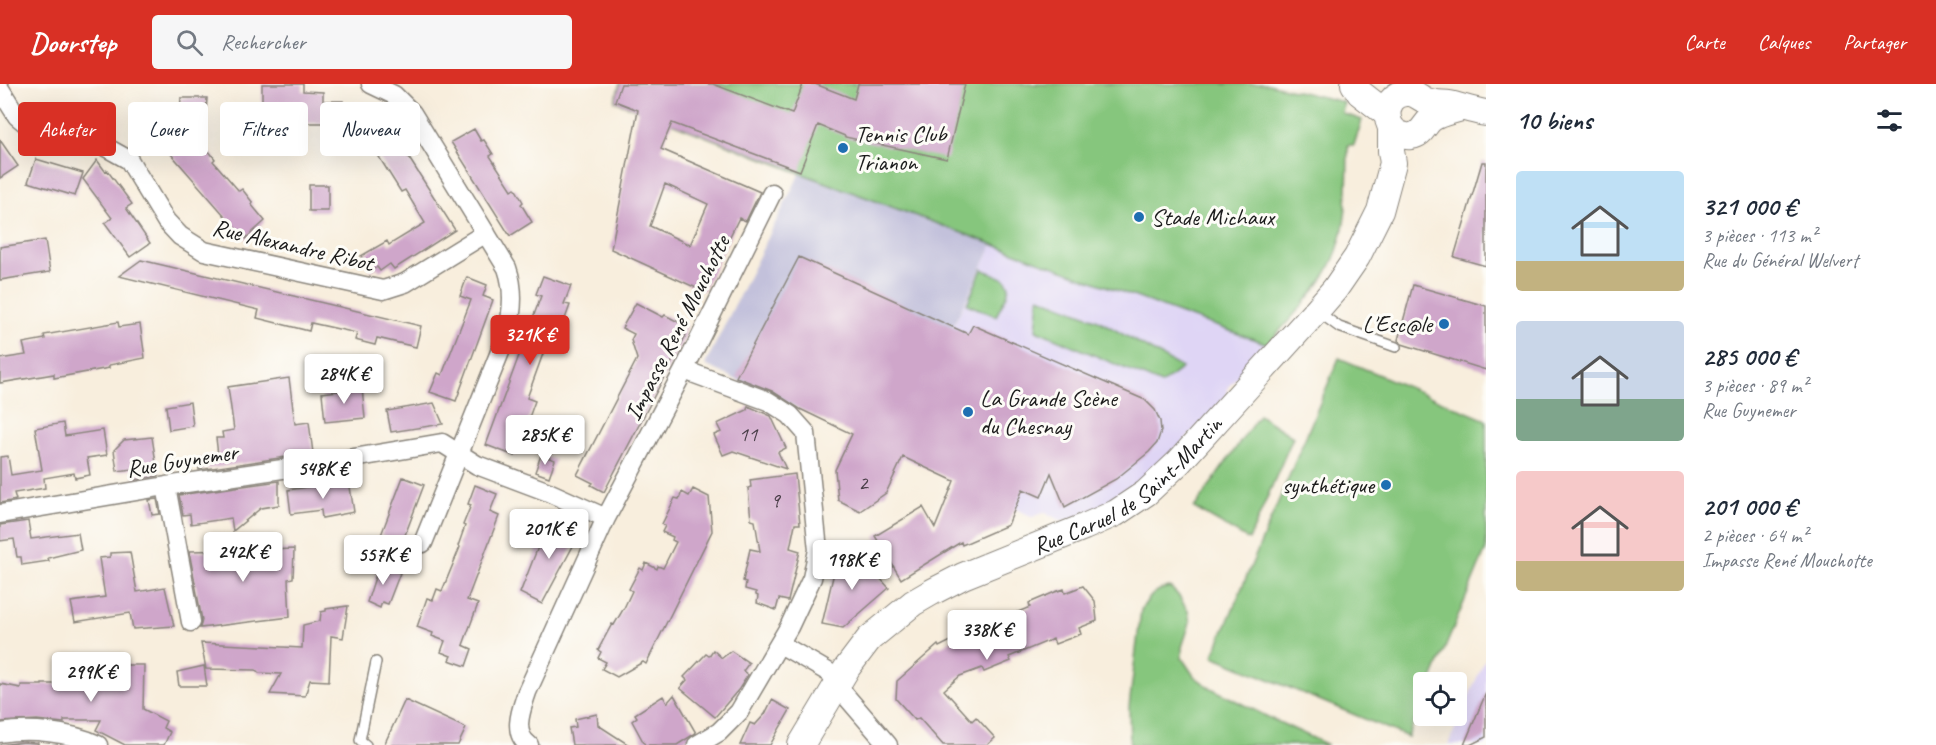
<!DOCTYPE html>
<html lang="fr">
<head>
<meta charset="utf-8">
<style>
	:root { --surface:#fff; --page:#f6f6f7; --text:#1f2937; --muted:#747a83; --accent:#d93025 }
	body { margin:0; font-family:Caveat,sans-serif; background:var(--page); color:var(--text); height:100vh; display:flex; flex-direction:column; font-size:22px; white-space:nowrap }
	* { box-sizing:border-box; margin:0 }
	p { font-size:20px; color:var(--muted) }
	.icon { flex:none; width:33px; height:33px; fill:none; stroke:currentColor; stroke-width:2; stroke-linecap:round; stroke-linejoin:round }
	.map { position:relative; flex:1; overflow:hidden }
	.panel { display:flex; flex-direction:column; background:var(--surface); width:450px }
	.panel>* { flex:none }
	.banner { position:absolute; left:18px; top:18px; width:570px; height:54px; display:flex; gap:12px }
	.buttons { position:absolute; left:1413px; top:588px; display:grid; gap:12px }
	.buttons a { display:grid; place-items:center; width:54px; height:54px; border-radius:6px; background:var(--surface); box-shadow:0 6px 24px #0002; font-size:30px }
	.price { position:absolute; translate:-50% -51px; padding:0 14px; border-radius:6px; background:#fff; color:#222; font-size:20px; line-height:39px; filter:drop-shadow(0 2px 3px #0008) }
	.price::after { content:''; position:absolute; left:50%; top:36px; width:18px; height:14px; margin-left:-9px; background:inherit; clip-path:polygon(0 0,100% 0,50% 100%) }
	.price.selected { background:var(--accent); color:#fff }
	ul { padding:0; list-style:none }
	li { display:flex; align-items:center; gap:18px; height:150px; padding:0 30px }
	li span { display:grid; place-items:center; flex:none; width:168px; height:120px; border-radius:6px; color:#555 }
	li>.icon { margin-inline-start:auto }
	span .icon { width:72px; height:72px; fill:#fffc; stroke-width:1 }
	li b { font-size:26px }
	h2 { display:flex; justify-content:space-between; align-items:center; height:72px; padding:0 30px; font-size:26px }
	.chip { padding:0 21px; border-radius:6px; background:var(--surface); box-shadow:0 6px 24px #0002; font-size:21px; line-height:54px }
	.chip.selected { background:var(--accent); color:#fff }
	header { display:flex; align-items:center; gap:36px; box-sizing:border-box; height:84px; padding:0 30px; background:var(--accent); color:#fff }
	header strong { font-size:28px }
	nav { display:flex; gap:33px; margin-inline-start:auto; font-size:21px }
	.search { width:420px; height:54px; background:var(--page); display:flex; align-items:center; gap:15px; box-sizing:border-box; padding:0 21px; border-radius:6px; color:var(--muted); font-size:22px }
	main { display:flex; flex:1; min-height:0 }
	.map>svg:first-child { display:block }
	.built { fill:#dfd5f5 }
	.industrial { fill:#c3c1db }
	.green { fill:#86c67d; stroke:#51714c; stroke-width:1.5 }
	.building { fill:#cfa6ca; fill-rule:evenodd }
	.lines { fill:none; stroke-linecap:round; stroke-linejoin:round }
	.lane-casing { stroke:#8a857c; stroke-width:12 }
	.street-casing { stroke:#8a857c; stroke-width:21 }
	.secondary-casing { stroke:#8a857c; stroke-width:28 }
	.lane { stroke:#fff; stroke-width:9 }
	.street { stroke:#fff; stroke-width:18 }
	.secondary { stroke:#fff; stroke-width:26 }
	.poi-dot { fill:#1f6fb2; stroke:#fdfcf7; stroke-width:2 }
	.labels { text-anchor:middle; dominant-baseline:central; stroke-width:6; stroke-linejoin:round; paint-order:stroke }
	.number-label { font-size:21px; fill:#493e48 }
	.poi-label { font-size:24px; fill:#1c1c1c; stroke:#fdfcf7; text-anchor:start }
	.street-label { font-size:24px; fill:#1c1c1c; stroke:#fdfcf7 }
</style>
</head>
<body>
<header>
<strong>Doorstep</strong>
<div class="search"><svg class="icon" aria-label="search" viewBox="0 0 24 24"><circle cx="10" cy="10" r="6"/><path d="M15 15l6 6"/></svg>Rechercher</div>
<nav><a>Carte</a><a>Calques</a><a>Partager</a></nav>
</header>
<main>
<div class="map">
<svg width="1486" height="661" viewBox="0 0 1486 661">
	<rect width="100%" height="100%" fill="#fdfcf7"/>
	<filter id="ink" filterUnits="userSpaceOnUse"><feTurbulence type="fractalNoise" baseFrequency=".0167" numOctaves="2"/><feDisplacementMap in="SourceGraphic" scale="12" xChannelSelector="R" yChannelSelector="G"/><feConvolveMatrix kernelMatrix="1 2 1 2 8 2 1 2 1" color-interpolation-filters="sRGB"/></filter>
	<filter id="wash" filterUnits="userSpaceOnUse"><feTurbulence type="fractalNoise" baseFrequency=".008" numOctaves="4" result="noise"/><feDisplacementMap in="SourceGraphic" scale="24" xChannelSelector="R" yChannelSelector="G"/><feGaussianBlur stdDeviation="1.35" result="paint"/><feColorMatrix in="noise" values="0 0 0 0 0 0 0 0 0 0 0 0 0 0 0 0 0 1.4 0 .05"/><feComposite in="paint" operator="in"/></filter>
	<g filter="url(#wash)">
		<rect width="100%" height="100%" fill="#f8eedd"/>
		<path class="built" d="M993,160L1268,260L1228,303L1226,313L1145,398L1088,432L1062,437L1044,428L1033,433L909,376L968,250L953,243Z
			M1486,575V661H1448L1484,577Z"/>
		<path class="industrial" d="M800,89L993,160L953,242L968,250L909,376L705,281Z"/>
		<path class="green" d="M620,0H1268L1344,18L1342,29L1362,36L1354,61H1348C1347,107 1350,157 1322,196C1307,218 1286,239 1268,260L1187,232L800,89L615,17Z
			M982,185L1005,195L1009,202L1007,211L996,232L967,220Z
			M1039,213L1098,236L1182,284L1161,300L1036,246Z
			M1339,274L1486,336V465L1431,598H1424L1423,615L1408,653L1213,572Z
			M1259,331L1293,353L1249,456L1194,424Z
			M1170,503L1178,511L1188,527L1190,539L1182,563V574L1194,592L1209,603L1268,633L1328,661H1130L1129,623L1141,526C1149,513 1155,505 1170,503Z"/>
		<g id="blocks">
			<path class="building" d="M262,0H303V7L323,8V17H343L342,26H363V33L383,35V62H362L363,48H342V39H306V29H303V27L288,22H262Z
				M621,0H713L792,30L803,0H815L854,15L858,0H965L947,75L845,53V52L818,41L800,87L672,39L661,65L760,108L746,137L739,134L703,207L611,165L638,26L615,17ZM665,100L708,120L690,161L650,142Z
				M181,14H207L206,29L180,28Z
				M474,45L481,57L484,56L493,70L490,72L512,106L515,104L523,118L521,120L532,138L510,152L451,58Z
				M192,52L202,64L205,62L215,75L213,77L239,107L242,105L253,119L251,120L265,137L245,155L171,70Z
				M0,56L18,82L0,94Z
				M400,60L455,146L394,185L390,180L380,187L377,183L371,187L361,172L387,157L389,161L425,139L405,106L401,108L379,73Z
				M36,75L83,89L75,112L28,98Z
				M97,76L105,87L107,86L132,120L126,124L150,159L130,173L105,139L112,134L83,95Z
				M1482,78H1486V182L1454,173Z
				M309,101H328V127H309Z
				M45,156L50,188L0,196V163Z
				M799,173L968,250L973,241L1145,316L1155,326L1160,337L1161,347L1157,359L1149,368L1116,395L1065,423L1051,389L1041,413L1023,405L1008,441L962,461L961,458L901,495L875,452L923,423L935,444L954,397L903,373L886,409L860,427L838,416L835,386L852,350L800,325L772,307L736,293Z
				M141,176L421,242L416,263L377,254L375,261L355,256L357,249L311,239L309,247L257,234L259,226L119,192Z
				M543,192L571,202L564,220L570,221L556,260L552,259L544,267L527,314L535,317L515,372L486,361L541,212L536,210Z
				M467,193L487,201L483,212L493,216L456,317L430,308L438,289L442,291L471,216L460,212Z
				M1413,201L1486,222V286L1402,260L1398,256Z
				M636,219L663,233L665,231L686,242L683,249L686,251L604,408L591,401L593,399L577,391L637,275L631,256L634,250L622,244Z
				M118,238L119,243L140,240L145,274L109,281V284L54,294V290L0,299V275L26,271L23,259L45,255L44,251Z
				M289,294L295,340L309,338L313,369L199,386L198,375L218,371L216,354H223L222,348L234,346L228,303Z
				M362,304L365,334L325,338L322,309Z
				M190,318L193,342L169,346L166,322Z
				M434,319L443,340L391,348L387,327Z
				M748,322L771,332L786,364L778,368L786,385L733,367L723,371L714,351L721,348L717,340L747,326Z
				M63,339L65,352L103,346L107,371L87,374L90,391L75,394L74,389L44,394L45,404L14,409L16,416L0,419V373L8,372L11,391L42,386L35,344Z
				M152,353L158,392L135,396L133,385L117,387L114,366L124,356Z
				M541,371L555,376L549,393L535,388Z
				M795,390L800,440H795L790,464L800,467L788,517L779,515L776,526L757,519L758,512L756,511V508L745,505L746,498L743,497L750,465L760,467L755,437L751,436L748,404L751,403L750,396Z
				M403,393L424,401L402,459L381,451Z
				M279,397V421L261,424L233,447L231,434L191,440L190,430L183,431L179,411Z
				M349,397L354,428L322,434L321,426L291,430L288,406Z
				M475,401L497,410L490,428L499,432L467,516L478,520L463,561L472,565L466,582L449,576L451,572L441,568L445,557L432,552L433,549L417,543L427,514L433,516L437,505L442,507L460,463L458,462L465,442L463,441L471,421L468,420Z
				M693,405L709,413L712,447L646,580L643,578L617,593L602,585L606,578L598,574L601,568L598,566L612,540L614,541L624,524L632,507L629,505L640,484L643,486L646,479L657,485L658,482L663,484L676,458L672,456L673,453L662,448L665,442L662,440L675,414L679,415L682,408L689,412Z
				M157,415L160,430L152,431L149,416Z
				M554,433L581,447L542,520L520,509L538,463Z
				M28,437L31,455L78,449L81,466L48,474L49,477L22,481L21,473H17L14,455L0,457V441Z
				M235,455H267V466L294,465L293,494L288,495L290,533L200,544L202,536L189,467L237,466Z
				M855,467L889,504L843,544L822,540L835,484Z
				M130,468L137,508L165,503L174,542L133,545L130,529L75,538L71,518L105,513L99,474L110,473V469Z
				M379,481L400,489L388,520L382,518L380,524L367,518Z
				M1083,502L1095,517L1097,537L1079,544L1081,550L1055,560L1053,555L1009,573L1011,577L984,588L982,584L960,592L944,606L972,637L976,633L995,654L987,661H943L919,634L915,636L896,615L897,597L938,561L939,563L967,549L964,544L999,530L1001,535L1030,523L1029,519L1055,508L1064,505L1065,509Z
				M348,522L343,554L331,552L329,597L310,596L305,612L270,610L281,590L259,589L256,586L206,585L201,559L302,564L303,541L320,537L321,528L326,527V525Z
				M713,566L722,574L731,567L749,579L743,587L748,591L739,605L715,633L680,604L687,596L684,593L706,570L709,572Z
				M104,576H123V581H144L143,625L166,637L163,644L170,648L164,661H125L96,646L101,636H64V639L37,636L0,638V600L21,604V601H42V600H82V578H104Z
				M204,582L207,602H179L177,588Z
				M1486,609V653L1470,661H1464Z
				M674,611L696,649L677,661H645L632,637L637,633L635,630L663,612L667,619Z
				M405,616L466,644L458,661H384Z
				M772,616L790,626L770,661H740L750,639L755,641L765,630Z
				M597,630L598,641L629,661H572L569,644L576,643L575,635Z
				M24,658L38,659V661H0Z"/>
		</g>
	</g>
	<g filter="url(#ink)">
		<use href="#blocks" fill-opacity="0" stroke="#8a857c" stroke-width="1.5"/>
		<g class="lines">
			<defs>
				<path id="lane" d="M1317,227L1339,243L1396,263
					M366,661L360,656L376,578"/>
				<path id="street" d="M371,0L394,11L412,29L507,184C515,207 513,229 506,253L423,459
					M0,5L17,32L35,47L102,61L129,76L166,137L180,152L204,167L383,206L405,199L486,149
					M684,286L768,317L790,331L806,349L818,466L812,494L789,543L739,628L719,648L697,661
					M166,402L191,538
					M0,430L166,402L324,379L442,359L477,381L546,407L606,434
					M780,560L830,589L845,611L888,661
					M0,649C29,644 71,648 98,661
					M529,661C511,649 522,624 527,608L606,434L684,286L772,109"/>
				<g id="secondary">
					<path d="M1354,0L1360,9L1387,30"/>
					<path d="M1461,24C1452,27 1439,29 1431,35C1423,42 1423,50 1411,52C1382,55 1379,10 1407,9C1416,8 1420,15 1427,17C1435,20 1443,19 1450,20C1462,23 1474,27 1486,29"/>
					<path id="s1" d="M801,661L847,584L869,555L913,519L932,508L963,492L1084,443L1116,429L1146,409L1179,378L1316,227L1335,205L1357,173L1380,127L1393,79L1391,67V44"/>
				</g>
			</defs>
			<use href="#lane" class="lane-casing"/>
			<use href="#street" class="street-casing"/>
			<use href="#secondary" class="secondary-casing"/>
			<use href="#lane" class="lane"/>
			<use href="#street" class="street"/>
			<use href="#secondary" class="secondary"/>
		</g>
	</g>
	<g class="poi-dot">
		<circle cx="843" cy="64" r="6"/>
		<circle cx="1139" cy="133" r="6"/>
		<circle cx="1444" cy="240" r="6"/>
		<circle cx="968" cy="328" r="6"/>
		<circle cx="1386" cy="401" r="6"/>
	</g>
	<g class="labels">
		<g class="number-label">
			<text x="748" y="350">11</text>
			<text x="863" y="399">2</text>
			<text x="775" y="416">9</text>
		</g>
		<g class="poi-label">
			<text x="855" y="50">Tennis Club<tspan x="855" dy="28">Trianon</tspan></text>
			<text x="1151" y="133">Stade Michaux</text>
			<text x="1432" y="240" text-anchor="end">L'Esc@le</text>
			<text x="980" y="314">La Grande Scène<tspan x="980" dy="28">du Chesnay</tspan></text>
			<text x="1374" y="401" text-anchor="end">synthétique</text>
		</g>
		<g class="street-label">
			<text transform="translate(293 161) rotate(13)">Rue Alexandre Ribot</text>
			<text transform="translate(677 244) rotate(-63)">Impasse René Mouchotte</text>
			<text transform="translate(182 376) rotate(-9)">Rue Guynemer</text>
			<text stroke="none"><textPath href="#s1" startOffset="430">Rue Caruel de Saint-Martin</textPath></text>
		</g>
	</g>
</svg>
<div class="buttons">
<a><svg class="icon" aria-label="locate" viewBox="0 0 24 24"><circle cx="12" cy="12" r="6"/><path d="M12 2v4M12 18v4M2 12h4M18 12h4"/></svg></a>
</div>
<b class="price selected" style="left:530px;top:282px">321K €</b>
<b class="price" style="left:344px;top:321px">284K €</b>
<b class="price" style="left:545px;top:382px">285K €</b>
<b class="price" style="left:323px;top:416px">548K €</b>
<b class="price" style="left:549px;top:476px">201K €</b>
<b class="price" style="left:243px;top:499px">242K €</b>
<b class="price" style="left:383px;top:502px">557K €</b>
<b class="price" style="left:852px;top:507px">198K €</b>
<b class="price" style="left:987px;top:577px">338K €</b>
<b class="price" style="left:91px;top:619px">299K €</b>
<div class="banner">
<a class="chip selected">Acheter</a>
<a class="chip">Louer</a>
<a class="chip">Filtres</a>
<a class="chip">Nouveau</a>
</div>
</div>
<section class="panel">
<h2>10 biens<svg class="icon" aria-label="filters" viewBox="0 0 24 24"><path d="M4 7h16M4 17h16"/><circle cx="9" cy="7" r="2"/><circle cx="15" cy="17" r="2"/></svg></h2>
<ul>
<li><span style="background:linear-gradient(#bfe0f5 75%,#c2b280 0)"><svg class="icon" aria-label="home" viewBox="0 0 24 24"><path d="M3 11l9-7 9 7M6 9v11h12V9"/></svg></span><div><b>321 000 €</b><p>3 pièces · 113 m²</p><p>Rue du Général Welvert</p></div></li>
<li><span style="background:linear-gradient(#c9d6e8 65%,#7fa58c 0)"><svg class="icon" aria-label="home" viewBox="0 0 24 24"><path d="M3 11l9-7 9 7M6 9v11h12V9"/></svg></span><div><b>285 000 €</b><p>3 pièces · 89 m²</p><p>Rue Guynemer</p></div></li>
<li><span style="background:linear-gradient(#f6c9c9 75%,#c2b280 0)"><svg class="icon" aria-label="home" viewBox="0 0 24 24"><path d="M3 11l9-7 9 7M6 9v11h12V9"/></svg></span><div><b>201 000 €</b><p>2 pièces · 64 m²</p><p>Impasse René Mouchotte</p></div></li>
</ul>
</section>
</main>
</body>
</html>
